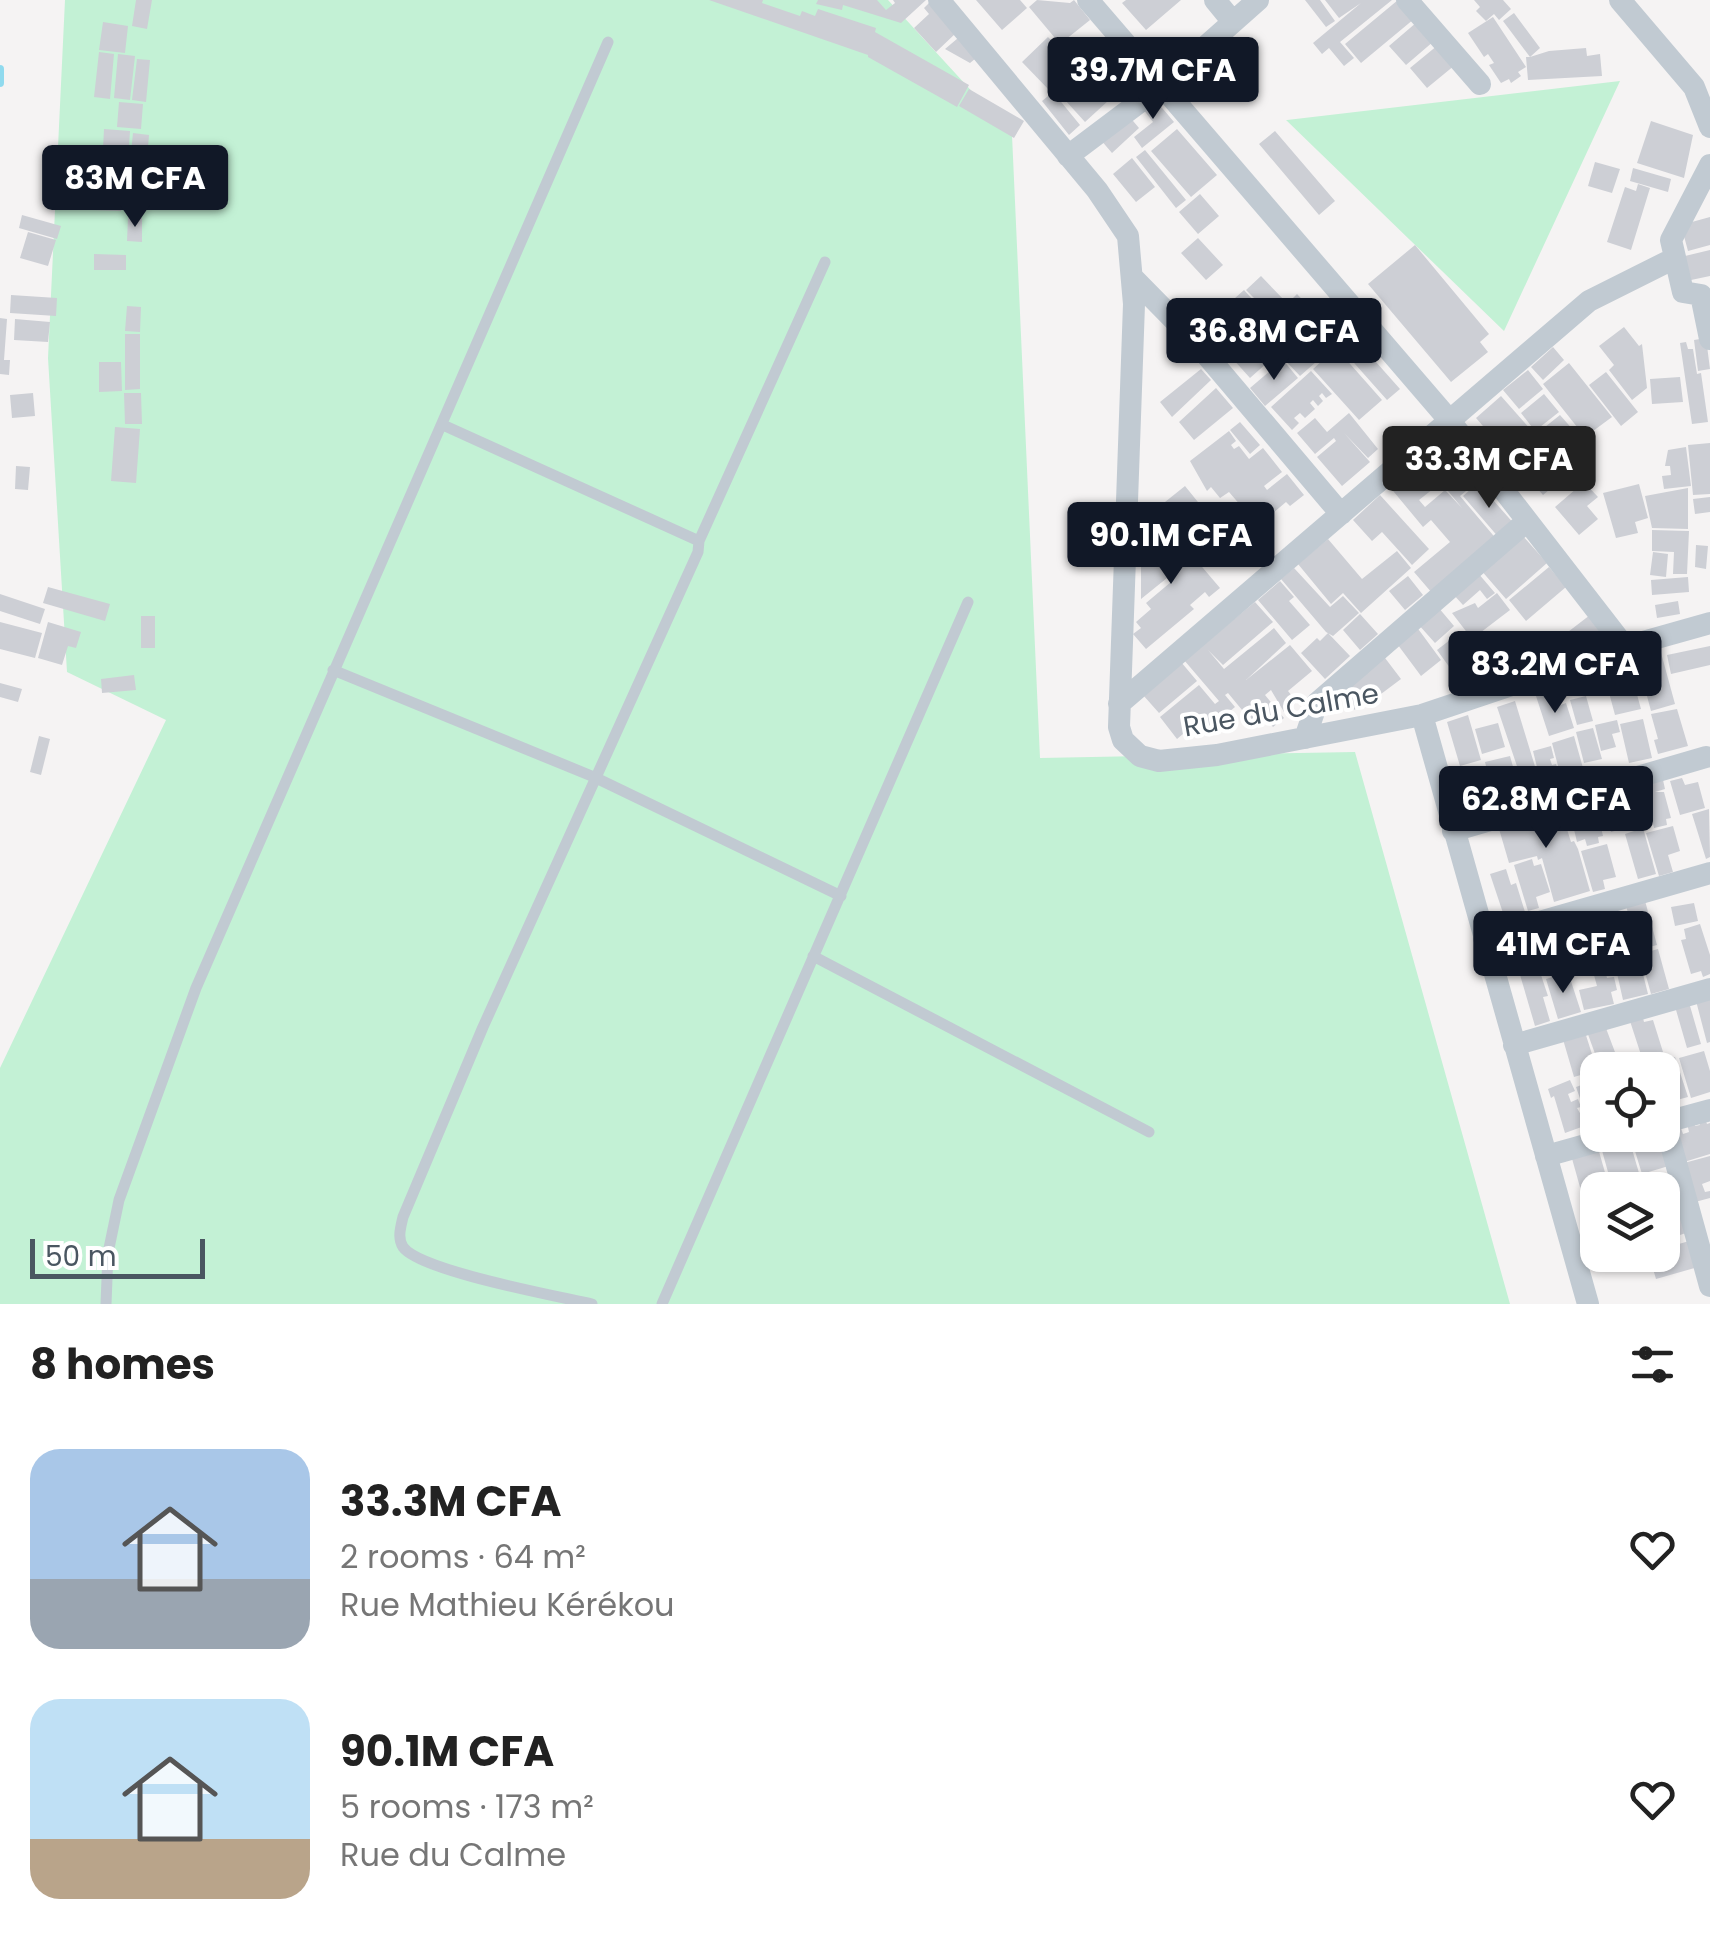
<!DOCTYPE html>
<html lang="en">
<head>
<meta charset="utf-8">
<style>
	:root { --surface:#fff; --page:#f6f6f6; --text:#222; --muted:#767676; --accent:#111827 }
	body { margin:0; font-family:Poppins,sans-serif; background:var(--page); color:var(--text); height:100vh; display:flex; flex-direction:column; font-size:38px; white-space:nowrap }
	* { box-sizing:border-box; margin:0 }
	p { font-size:32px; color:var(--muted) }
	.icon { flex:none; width:55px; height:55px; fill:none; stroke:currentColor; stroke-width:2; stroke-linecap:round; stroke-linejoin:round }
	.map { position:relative; height:1304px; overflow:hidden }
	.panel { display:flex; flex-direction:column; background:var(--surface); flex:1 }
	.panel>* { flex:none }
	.tools { position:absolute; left:1580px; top:1052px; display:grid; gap:20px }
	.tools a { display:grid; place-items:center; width:100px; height:100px; border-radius:20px; background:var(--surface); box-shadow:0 2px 8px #0004; font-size:50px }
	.scale { position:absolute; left:30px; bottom:25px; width:175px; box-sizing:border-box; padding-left:10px; border:5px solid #4a5661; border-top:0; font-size:28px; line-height:35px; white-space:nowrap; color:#4a5661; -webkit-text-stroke:8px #fff; paint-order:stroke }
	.price { position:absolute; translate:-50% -85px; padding:0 22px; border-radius:10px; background:var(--accent); color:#fff; font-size:32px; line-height:65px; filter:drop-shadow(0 2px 5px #0008) }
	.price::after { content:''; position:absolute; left:50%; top:60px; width:30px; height:22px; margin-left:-15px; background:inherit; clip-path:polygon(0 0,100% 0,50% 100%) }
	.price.active { background:#222; color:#fff }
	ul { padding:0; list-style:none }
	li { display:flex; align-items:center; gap:30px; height:250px; padding:0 30px }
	li span { display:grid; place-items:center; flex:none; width:280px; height:200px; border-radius:30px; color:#555 }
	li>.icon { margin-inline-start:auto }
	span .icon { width:120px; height:120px; fill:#fffc; stroke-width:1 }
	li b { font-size:42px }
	h2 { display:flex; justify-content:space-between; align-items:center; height:120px; padding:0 30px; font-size:42px }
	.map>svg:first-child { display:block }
	.green { fill:#c3f1d5 }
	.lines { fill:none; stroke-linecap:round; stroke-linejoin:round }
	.stream { stroke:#90daee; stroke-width:8 }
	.building { fill:#cdcfd5 }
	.lane { stroke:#c1cad2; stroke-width:11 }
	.street { stroke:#c1cad2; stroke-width:22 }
	.labels { text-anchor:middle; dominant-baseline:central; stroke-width:8; stroke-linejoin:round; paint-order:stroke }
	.street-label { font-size:28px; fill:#4a5661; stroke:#fff }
</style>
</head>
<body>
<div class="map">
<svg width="1710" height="1304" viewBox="0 0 1710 1304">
	<rect width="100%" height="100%" fill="#f5f3f3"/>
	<path class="green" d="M65,0H888L1012,135L1040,758L1355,752L1510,1304H0V1068L166,720L67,672L48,358Z
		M1620,81L1504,331L1286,120H1287Z"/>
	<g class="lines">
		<path class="stream" d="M0,69V83"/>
	</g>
	<path class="building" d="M136,0H152L147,29L132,26Z
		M709,0H763L762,3L800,16L802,11L815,16L818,9L876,28L875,32L969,85L957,107L868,57V55Z
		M818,0H877L886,10L895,3L893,0H926L901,23L843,5L842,10L816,4Z
		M976,0H1020L1027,8L1002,30Z
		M1037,0L1070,3L1074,0L1090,20L1060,44L1029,7Z
		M1126,0H1181L1146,30L1122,3Z
		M1305,0H1320L1335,21L1326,27Z
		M1325,0H1392L1340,42L1354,58L1344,66L1329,48L1322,54L1313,43L1361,3L1339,18Z
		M1398,0L1414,19L1361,63L1345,44Z
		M1474,0H1503L1511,9L1499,20L1494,14L1486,21L1476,11L1480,7Z
		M929,3L956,33L936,52L914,28L929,14L924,8Z
		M1514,13L1540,48L1530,57L1549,51L1586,48L1587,56L1600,54L1602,76L1528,80L1526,57H1530L1503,21Z
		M1493,17L1526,67L1518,72L1521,76L1511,83L1509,79L1501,83L1489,65L1494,63L1488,54L1484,57L1468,33Z
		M103,22L128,26L125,53L99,50Z
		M1417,22L1434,41L1406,65L1389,46Z
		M964,33L981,54L970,63L945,49Z
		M1048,37L1075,65L1049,90L1022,62Z
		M1438,45L1455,65L1427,88L1410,68Z
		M99,52L114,54L110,99L94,97Z
		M118,54L135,56L130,100L114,98Z
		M137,59L150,60L146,102L132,100Z
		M1079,68L1108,101L1085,122L1055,89Z
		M969,89L1024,121L1014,138L959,106Z
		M1053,92L1080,125L1069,135L1042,101Z
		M1152,96L1174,122L1142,148L1134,137L1153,122L1140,105Z
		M119,102L143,104L141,129L117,127Z
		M1128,115L1139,128L1112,153L1100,139Z
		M1651,121L1693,135L1684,178L1637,163Z
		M104,129L130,131L126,191L101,189Z
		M1177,129L1217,175L1191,197L1151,151Z
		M1275,131L1335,201L1319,215L1259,144Z
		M133,133L149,135L144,196L127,194Z
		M1145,150L1186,200L1176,208L1136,157Z
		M1132,158L1155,187L1136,202L1113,174Z
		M1595,162L1620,169L1612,193L1588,186Z
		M1633,168L1671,179L1668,192L1630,181Z
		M1638,184L1650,188L1631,250L1607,242L1625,187L1636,191Z
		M92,192L121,193V211L91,210Z
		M1200,194L1219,216L1198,234L1179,212Z
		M22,215L61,226L57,239L19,228Z
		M1710,217V245L1688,251L1681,225Z
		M128,218H142V242L127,241Z
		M28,232L56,240L48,266L20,258Z
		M1198,238L1223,265L1206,280L1181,253Z
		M1415,245L1489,334L1480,342L1488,352L1451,382L1368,284Z
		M1710,250V276L1691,280L1685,256Z
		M94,254L126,255V270H94Z
		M1261,276L1284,300L1270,314L1246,290Z
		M1244,290L1291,342L1279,354L1277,351L1278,354L1273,359L1225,307Z
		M1297,294L1318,316L1295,338L1274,317Z
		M11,295L57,298L56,316L10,313Z
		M127,306L141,307L140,332L125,331Z
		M1223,312L1268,362L1250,378L1205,328Z
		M0,318L7,319L4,360H10L9,375L0,374Z
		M15,319L50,322L48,342L14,340Z
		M1624,327L1639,346L1642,344L1647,388L1632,400L1609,370L1614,365L1599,346Z
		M1317,331L1332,348L1300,376L1282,357Z
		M125,334H140V389L125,390Z
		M1352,335L1400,389L1387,400L1339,346Z
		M1706,338L1710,369L1698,371L1694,340Z
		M1686,342L1688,349H1693L1697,374L1701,373L1708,422L1692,424L1680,343Z
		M1553,347L1564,360L1543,380L1531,367Z
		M1336,348L1382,400L1359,420L1313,369Z
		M1283,360L1298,378L1265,406L1250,388Z
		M99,362H121L122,391L99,392Z
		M1569,363L1612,417L1585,437L1543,384Z
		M1201,369L1211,380L1172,417L1160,402Z
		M1528,370L1543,389L1519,409L1503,390Z
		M1311,371L1332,394L1326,398L1322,393L1319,396L1323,401L1318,406L1313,400L1310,403L1315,409L1305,418L1300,413L1294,418L1299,423L1292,430L1271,407Z
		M1606,372L1638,412L1621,426L1589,385Z
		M1680,377L1683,402L1652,404L1650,379Z
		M1216,388L1233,408L1194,440L1179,422Z
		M33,393L35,416L12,418L10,395Z
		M124,393H141L142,424H125Z
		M1544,394L1559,412L1535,431L1521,413Z
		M1501,396L1569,473L1543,495L1476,418Z
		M1349,413L1378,449L1368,458L1344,433L1370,462L1342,486L1317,457L1336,441L1334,438L1315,454L1297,433L1315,418L1327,432Z
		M1560,415L1589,448L1569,465L1540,431Z
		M1240,422L1260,445L1250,454L1230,430Z
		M115,427L140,429L136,483L111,481Z
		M1229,431L1236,441L1231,445L1234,449L1239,446L1249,459L1263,448L1282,472L1264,486L1267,490L1287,474L1304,495L1290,506L1286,502L1266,519L1270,523L1261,529L1229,492L1220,498L1211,487L1207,491L1190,461Z
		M1444,440L1478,481L1460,496L1498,541L1432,593L1414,572L1450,542L1431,520L1423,527L1389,486L1419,462L1438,485L1419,500L1425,507L1445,490L1462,508L1421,458Z
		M1710,443V494L1693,495L1688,445Z
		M1686,447L1691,486L1664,489L1662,476L1671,475L1670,466H1665L1668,450Z
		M16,466L30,467L28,490L15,489Z
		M1584,482L1598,497L1587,506L1598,519L1579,535L1555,507Z
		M1478,483L1516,526L1500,539L1463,496Z
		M1639,484L1648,518L1635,522L1638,533L1616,538L1603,493Z
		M1185,486L1202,507L1195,512L1205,524L1191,534L1165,502Z
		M1688,488V529L1652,528L1645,496Z
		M1380,495L1429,549L1412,565L1382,532L1372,541L1353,520Z
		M1710,497V512L1695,514L1693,499Z
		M1171,522L1190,545L1186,548L1220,588L1209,597L1205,592L1190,605L1194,609L1146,649L1133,634L1141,628L1136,622L1151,609L1146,603L1171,582L1167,578L1141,599V566L1168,544L1159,532Z
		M1652,530L1689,531L1687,574H1673L1674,552L1652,551Z
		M1521,534L1547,563L1506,599L1480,569Z
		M1328,539L1362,579L1397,551L1411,568L1361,613L1343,593L1331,604L1298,564Z
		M1696,545L1708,546L1706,569L1695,567Z
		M1653,552L1668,554L1666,577L1650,575Z
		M1549,567L1566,587L1526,621L1509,600Z
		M1294,568L1330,607L1343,596L1359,613L1333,636L1326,632L1281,579Z
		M1478,573L1495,593L1487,599L1480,590L1463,605L1453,594Z
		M1408,576L1423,595L1405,610L1389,591Z
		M1688,577L1689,592L1652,595L1651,580Z
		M1280,581L1294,597L1289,601L1310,625L1292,640L1258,600Z
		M48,587L110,604L105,621L43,603Z
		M1497,593L1510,610L1472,639L1452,613L1475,603L1478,608Z
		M0,594L45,609L40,624L0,611Z
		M1678,601L1680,614L1657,618L1655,605Z
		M1255,602L1273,622L1223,665L1208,650L1224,669L1274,628L1286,643L1246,680L1290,645L1312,671L1288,691L1297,702L1284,712L1271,690L1265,695L1284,718L1273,727L1267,720L1257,728L1228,693L1225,695L1235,707L1211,727L1203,717L1177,739L1160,717L1199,685L1215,704L1219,701L1184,660Z
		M1438,607L1454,626L1435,643L1418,624Z
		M1360,614L1378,634L1360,650L1343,630Z
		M1590,615L1602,631L1570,655L1568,652L1561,658L1551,645Z
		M141,616H155V648H141Z
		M0,622L42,633L35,658L0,649Z
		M48,622L81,632L76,648L68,646L62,665L38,658Z
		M1416,626L1441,660L1421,676L1395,641Z
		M1484,632L1497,649L1458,679L1437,650L1459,633L1467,644Z
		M1328,633L1350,656L1325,679L1301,653L1317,638L1320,641Z
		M1710,646V665L1671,674L1667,655Z
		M1660,649L1675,704L1651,711L1636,655Z
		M1496,652L1509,669L1479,676L1474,669Z
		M1382,654L1401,679L1369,703L1367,700L1354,710L1337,688Z
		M1181,662L1197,681L1159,713L1143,695Z
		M1636,666L1642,689L1636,691L1641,709L1615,715L1604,674Z
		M134,675L136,690L102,693L101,679Z
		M0,683L22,689L18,702L0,697Z
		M1547,693L1552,708L1566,703L1574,728L1549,736L1536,696Z
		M1586,696L1593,721L1577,725L1570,700Z
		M1515,701L1537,773L1521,778L1497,707Z
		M1677,709L1688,746L1658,754L1654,740L1658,739L1651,714Z
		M1468,715L1481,760L1460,766L1447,722Z
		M1643,719L1652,758L1629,763L1620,724Z
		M1617,720L1620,732L1612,734L1616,747L1601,751L1595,725Z
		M1498,723L1505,747L1482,754L1475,729Z
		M1593,728L1602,759L1584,763L1576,732Z
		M39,736L50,739L41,775L30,772Z
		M1574,736L1585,775L1562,781L1552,743Z
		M1551,746L1554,758L1550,759L1552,765L1556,764L1559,774L1540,779L1533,751Z
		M1510,756L1517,781L1500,786L1513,784L1517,798L1486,806L1481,788L1499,782L1490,783L1485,762Z
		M1475,766L1481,787L1464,792L1458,770Z
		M1682,778L1685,785L1698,782L1705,808L1680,815L1670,781Z
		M1663,780L1665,789L1655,792H1664L1671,818L1666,819L1667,825L1654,828L1652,819L1645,821L1636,787Z
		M1616,789L1625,828L1611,832L1602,792Z
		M1548,807L1555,830L1566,826L1571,842L1574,841L1578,849L1590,891L1554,902L1542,858L1538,860L1537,856L1509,863L1497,822Z
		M1709,809L1710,857L1706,859L1692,814Z
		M1597,810L1603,836L1598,837L1599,843L1587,846L1585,839L1577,842L1571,817Z
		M1673,826L1680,851L1668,855L1673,872L1659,876L1646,833Z
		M1643,828L1656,874L1638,879L1625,834Z
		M1607,844L1616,877L1603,880L1605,889L1593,892L1581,851Z
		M1532,859L1534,866L1541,864L1550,892L1536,897L1539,908L1528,911L1514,865Z
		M1506,869L1511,885L1516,883L1525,912L1505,919L1490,874Z
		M1644,897L1657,945L1638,950L1625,902Z
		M1694,903L1698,921L1675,926L1671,907Z
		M1590,912L1596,935L1568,943L1561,919Z
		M1626,920L1634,948L1613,954L1605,926Z
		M1700,924L1710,955V974L1703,977L1701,971L1691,974L1681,940L1686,939L1684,929Z
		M1542,926L1545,941L1560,937L1566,959L1540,966L1530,928Z
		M1658,949L1669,989L1651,994L1640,954Z
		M1607,952L1610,965L1604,966L1607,978L1614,977L1617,990L1611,992L1614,1004L1584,1010L1579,990L1597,986L1589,957Z
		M1638,954L1648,994L1623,1000L1614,960Z
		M1535,959L1538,968L1543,967L1545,974L1541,975L1548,996L1543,997L1550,1021L1535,1026L1518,968L1519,963Z
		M1568,972L1581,1012L1558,1019L1546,979Z
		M1710,993V1042L1707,1043L1695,997Z
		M1688,999L1701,1044L1687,1048L1674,1003Z
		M1642,1014L1644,1022L1653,1020L1663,1052L1642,1058L1629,1018Z
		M1604,1023L1621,1068L1614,1070H1601L1586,1029Z
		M1584,1029L1597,1070L1574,1077L1562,1036Z
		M1704,1051L1710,1071V1092L1691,1098L1679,1058Z
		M1675,1057L1688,1097L1662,1104V1070H1644L1643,1067Z
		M1598,1079V1116H1597L1594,1107L1584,1110L1576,1087Z
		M1570,1080L1575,1091L1568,1094L1571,1102L1578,1099L1581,1107L1577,1108L1587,1125L1565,1133L1554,1096L1551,1098L1548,1089Z
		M1705,1119L1707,1124L1710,1123V1154L1684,1162L1674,1127L1680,1125L1683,1134L1689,1132L1687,1123L1694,1121L1695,1126L1700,1125L1698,1120Z
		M1642,1135H1663L1672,1165L1642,1174L1631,1138Z
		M1629,1139L1644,1190H1613L1601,1147Z
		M1598,1148L1610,1190H1598V1221L1590,1223L1571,1155Z
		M1710,1156V1181L1702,1184L1705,1192L1710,1191V1198L1695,1202L1684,1163Z
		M1673,1177L1692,1231L1668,1239L1662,1224V1205L1666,1204L1658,1181Z
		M1689,1241L1698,1267L1656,1279L1649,1255H1662V1249Z"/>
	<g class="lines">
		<path class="lane" d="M443,425L699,541
			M333,670L594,777L841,896
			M813,956L1149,1132
			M106,1304L108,1253L119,1200L196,988L608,42
			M592,1304C557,1296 420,1271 403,1247C397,1238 401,1226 403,1217L483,1027L698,552L699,541L825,262
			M662,1304L968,602"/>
		<path class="street" d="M939,0L1097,190L1128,236L1134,304L1119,727L1123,740L1140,756L1159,761L1217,755L1422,715L1625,647L1710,623
			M1088,0L1450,421L1625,647
			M1215,0L1233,22
			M1407,0L1480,84
			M1620,0L1694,87L1710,127
			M1068,156L1161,86L1258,0
			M1710,165L1671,240L1683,292L1701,295L1710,339
			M1133,278L1192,338L1341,514
			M1119,704L1589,301L1675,258
			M1422,715L1588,1304
			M1305,738L1317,703L1527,521
			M1453,831L1706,757
			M1484,938L1710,873
			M1514,1045L1710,989
			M1662,1123L1710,1110
			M1665,1123L1710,1286
			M1546,1156L1621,1135"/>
	</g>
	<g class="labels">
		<g class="street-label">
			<text transform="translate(1281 710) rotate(-10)">Rue du Calme</text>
		</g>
	</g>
</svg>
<div class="tools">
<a><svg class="icon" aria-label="locate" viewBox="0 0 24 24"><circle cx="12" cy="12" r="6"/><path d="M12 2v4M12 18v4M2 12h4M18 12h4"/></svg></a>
<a><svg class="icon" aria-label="layers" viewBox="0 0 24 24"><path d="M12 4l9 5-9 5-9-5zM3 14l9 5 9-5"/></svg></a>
</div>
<div class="scale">50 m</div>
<b class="price" style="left:1153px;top:122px">39.7M CFA</b>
<b class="price" style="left:135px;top:230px">83M CFA</b>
<b class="price" style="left:1274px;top:383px">36.8M CFA</b>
<b class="price active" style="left:1489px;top:511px">33.3M CFA</b>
<b class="price" style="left:1171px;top:587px">90.1M CFA</b>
<b class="price" style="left:1555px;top:716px">83.2M CFA</b>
<b class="price" style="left:1546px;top:851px">62.8M CFA</b>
<b class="price" style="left:1563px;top:996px">41M CFA</b>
</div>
<section class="panel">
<h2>8 homes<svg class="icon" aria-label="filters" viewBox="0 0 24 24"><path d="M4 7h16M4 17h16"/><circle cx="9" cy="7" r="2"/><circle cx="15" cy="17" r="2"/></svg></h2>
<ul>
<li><span style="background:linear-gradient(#a9c7e8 65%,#9aa5b1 0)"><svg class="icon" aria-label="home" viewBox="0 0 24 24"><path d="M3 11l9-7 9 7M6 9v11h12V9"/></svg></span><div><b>33.3M CFA</b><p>2 rooms · 64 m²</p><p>Rue Mathieu Kérékou</p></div><svg class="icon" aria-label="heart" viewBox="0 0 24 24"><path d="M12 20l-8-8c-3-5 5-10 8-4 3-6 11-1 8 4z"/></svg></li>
<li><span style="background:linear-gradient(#bfe0f5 70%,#b9a48a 0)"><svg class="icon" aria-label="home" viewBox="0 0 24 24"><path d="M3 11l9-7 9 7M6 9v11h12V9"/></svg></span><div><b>90.1M CFA</b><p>5 rooms · 173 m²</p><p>Rue du Calme</p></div><svg class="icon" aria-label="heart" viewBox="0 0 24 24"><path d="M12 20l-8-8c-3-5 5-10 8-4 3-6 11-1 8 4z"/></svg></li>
</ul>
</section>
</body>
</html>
